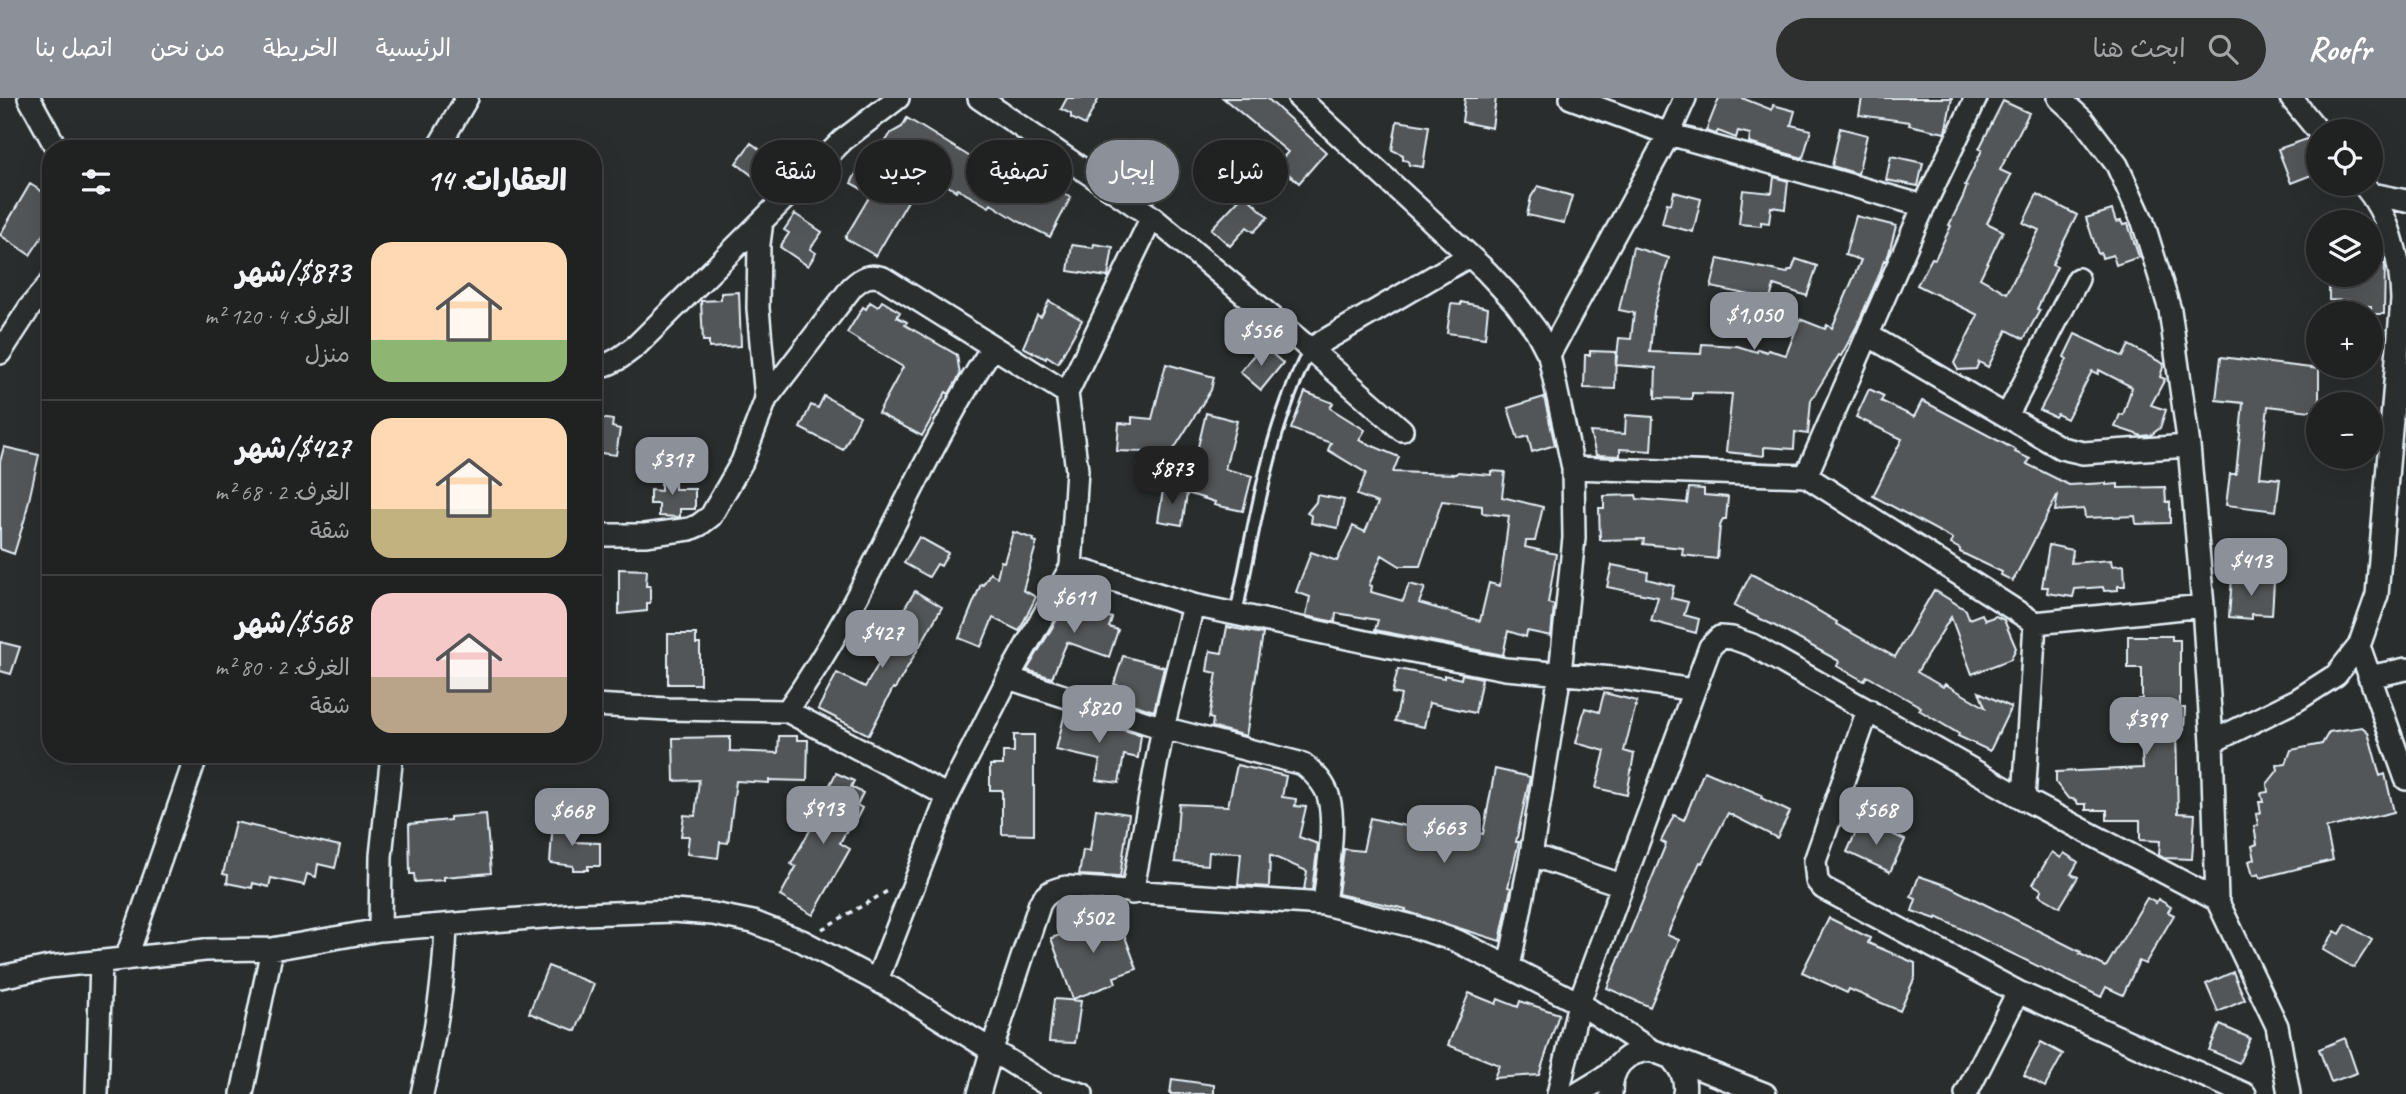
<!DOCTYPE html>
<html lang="ar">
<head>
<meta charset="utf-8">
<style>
	:root { --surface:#202222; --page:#2d2f2f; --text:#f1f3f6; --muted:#a2a4a5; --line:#3d3f40; --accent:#8c9099 }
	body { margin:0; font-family:Caveat,"Playpen Sans Arabic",sans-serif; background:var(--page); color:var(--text); direction:rtl; height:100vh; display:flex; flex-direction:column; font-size:26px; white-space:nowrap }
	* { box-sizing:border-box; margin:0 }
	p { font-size:23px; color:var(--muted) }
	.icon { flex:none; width:38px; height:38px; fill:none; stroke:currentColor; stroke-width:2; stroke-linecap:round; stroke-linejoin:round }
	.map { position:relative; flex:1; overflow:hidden; direction:ltr }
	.drawer { position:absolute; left:42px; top:42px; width:560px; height:623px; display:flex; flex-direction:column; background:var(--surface); border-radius:28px; box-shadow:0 7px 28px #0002,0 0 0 2px var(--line); direction:rtl }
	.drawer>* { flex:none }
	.top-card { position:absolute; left:623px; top:42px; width:665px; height:63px; direction:rtl; display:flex; gap:14px }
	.controls { position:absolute; left:2306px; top:21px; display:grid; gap:14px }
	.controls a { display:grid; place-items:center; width:77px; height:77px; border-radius:50%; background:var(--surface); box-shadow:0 7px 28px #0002,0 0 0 2px var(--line); font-size:35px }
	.price { position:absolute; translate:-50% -60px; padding:0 16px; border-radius:14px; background:var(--accent); color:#fff; font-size:23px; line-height:46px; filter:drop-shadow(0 2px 4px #0008) }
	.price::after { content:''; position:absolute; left:50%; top:42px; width:21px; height:16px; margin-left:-10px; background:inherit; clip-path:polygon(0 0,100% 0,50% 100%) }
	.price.on { background:#222; color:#fff }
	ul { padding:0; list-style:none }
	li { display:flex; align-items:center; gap:21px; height:175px; padding:0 35px }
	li+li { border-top:2px solid var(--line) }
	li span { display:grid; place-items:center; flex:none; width:196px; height:140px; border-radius:21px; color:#555 }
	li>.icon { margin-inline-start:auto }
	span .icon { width:84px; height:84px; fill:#fffc; stroke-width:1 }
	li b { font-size:30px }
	h2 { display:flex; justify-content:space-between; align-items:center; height:84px; padding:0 35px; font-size:30px }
	.pill { padding:0 24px; border-radius:32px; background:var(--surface); box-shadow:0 7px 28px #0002,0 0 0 2px var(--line); font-size:24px; line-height:63px }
	.pill.on { background:var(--accent); color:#fff }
	header { display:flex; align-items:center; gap:42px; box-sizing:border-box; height:98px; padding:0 35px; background:var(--accent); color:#fff }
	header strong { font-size:33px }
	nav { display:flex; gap:38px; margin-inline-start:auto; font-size:24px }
	.search { width:490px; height:63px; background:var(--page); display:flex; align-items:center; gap:18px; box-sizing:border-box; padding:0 24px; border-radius:38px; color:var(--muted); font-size:26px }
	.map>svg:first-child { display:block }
	.building { fill:#535759; stroke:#e8f1f8; stroke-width:2; fill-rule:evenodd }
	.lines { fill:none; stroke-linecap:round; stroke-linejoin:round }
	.service-casing { stroke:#e8f1f8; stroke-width:16 }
	.minor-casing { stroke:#e8f1f8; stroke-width:26 }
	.path { stroke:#e8f1f8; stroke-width:3.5; stroke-dasharray:5 5; stroke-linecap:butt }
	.service { stroke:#2a2d2e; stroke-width:10 }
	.minor { stroke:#2a2d2e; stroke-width:21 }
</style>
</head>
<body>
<header>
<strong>Roofr</strong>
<div class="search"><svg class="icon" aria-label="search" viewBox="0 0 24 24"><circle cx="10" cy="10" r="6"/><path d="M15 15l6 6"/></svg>ابحث هنا</div>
<nav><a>الرئيسية</a><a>الخريطة</a><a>من نحن</a><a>اتصل بنا</a></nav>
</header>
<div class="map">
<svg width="2406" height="996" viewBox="0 0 2406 996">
	<rect width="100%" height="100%" fill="#2a2d2e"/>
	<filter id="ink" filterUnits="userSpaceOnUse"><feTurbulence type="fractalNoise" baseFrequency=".0143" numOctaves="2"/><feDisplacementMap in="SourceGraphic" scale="14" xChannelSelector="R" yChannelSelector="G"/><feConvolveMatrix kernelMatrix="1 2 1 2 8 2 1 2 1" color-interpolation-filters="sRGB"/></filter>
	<g filter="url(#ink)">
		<path class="building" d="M1067,0H1099L1085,27L1071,20V16L1061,11Z
			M1223,0H1267L1326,54L1299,85L1277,66L1288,54Z
			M1465,0H1496L1492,30L1462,24Z
			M1719,0H1742L1772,12L1773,7L1795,13L1791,27L1811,32L1803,60L1749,45L1750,36L1738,33L1736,40L1718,33L1716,36L1706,33Z
			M1862,0H1952L1945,35L1909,27L1910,24L1859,17Z
			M2003,3L2029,15L2000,72L2011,77L1987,125L2003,133L1980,180L2007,195L2039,132L2023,125L2037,96L2077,117L2052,167L2057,169L2037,211L2040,212L2024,241L2007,232L1988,269L1979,264L1976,271L1958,272L1954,265L1978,217L1917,187L1932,160L1935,161L1951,128L1949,127L1963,99L1967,88L1965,87L1982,52L1979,51Z
			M907,20L985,68L995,73L996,70L1030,91L1034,83L1071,99L1050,139L1018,123L991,106L989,109L957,91L956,93L920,70L909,94L912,96L876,158L845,140L871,96L851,85L863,62L873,63L891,35L902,29Z
			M1397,23L1429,28L1423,69L1409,67L1408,63L1403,62V57L1392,52Z
			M1840,30L1867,37L1858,76L1832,68Z
			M2307,41L2319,47V74L2291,85L2278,51Z
			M751,45L774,62L758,82L736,65Z
			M1147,51L1177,77L1153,104L1122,79Z
			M1891,58L1923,65L1918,88L1886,82Z
			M1774,79L1788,83L1785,111L1771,109L1769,125L1761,124V128L1739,126L1743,92L1772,95Z
			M30,86L51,99V140L44,136L30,157L0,137Z
			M1538,88L1572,98L1564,125L1527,117L1531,99Z
			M1674,94L1701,101L1693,134L1662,126L1667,105L1671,106Z
			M1244,96L1268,119L1254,134L1247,129L1230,148L1211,131Z
			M2112,112L2116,124L2121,123L2123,127L2128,126L2139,159L2116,167L2113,157L2102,160L2101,155L2098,156L2086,120Z
			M795,116L822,134L810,151L816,155L808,168L780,149L789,135L784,132Z
			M1856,118L1896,128L1889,155L1886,163L1884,162L1880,175L1857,228L1841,258L1839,257L1811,302L1808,336L1795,334L1794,351L1764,349V358L1726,354L1732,296L1692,295V301L1655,300L1656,270L1616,267L1619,240L1631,241L1634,215L1619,212L1633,149L1669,160L1654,213L1650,254L1701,256L1702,246L1737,248L1757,254L1758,251L1767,254L1768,252L1786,257L1800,221L1825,231L1827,227L1832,230L1861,162L1845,157Z
			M1094,146L1113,149L1108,179L1068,173L1072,147L1093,150Z
			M1718,161L1787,175L1789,172H1792L1796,161L1817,168L1807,198L1774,187L1770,201L1711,189Z
			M2371,165L2385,166L2384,216H2371V208H2351V203L2329,202V177H2371Z
			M739,194L741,248L709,250V243H703L701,203L721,202V195Z
			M882,203L900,214L897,219L907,224L905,227L957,257L960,277L949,296L946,294L922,338L878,315L903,269L847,235L863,209L866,211L870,204L878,209Z
			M1049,203L1082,222L1058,265L1047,258L1046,261L1023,249L1037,217L1041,219Z
			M1461,204L1488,210L1485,240L1447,235L1451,206L1461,207Z
			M2075,236L2123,259L2129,247L2164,266L2160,279L2165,281L2151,307L2166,312L2160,330L2151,337L2142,338L2115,329L2120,316L2123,317L2132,289L2099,272L2098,276L2092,273L2067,321L2057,316L2055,319L2040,312L2067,261L2064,259Z
			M1262,247L1283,265L1261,292L1240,274Z
			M1590,253L1616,254L1615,291L1584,290L1585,257H1590Z
			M2221,259L2319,271V314L2268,308L2260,379L2280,381L2276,413L2226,407L2230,376H2236L2243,305L2216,302Z
			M1166,266L1214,279L1211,292L1157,378L1139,368L1147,354L1117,353L1119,325L1132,326V319L1152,321Z
			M1869,291L1884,298L1881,303L1914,319L1922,303L1925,304L2016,352L2015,354L2030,361L2027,366L2069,387L2106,385V387L2118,386V390L2165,389L2166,404H2170V425L2136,426L2135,418L2085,420L2084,411L2055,413L2058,396L2013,483L2001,477L2002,474L1960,454V451L1951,446L1953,441L1873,398L1902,341L1856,319Z
			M1305,294L1333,305L1330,310L1365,332L1359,342L1399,359L1393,374L1457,376L1458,374L1491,377V373L1505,374L1502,399L1543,409L1535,443H1526L1525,449L1556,456L1548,505L1554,507L1551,538L1527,533L1526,539L1508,533L1503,557L1375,532L1378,522L1336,515L1335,524L1306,518L1310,499L1296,494L1311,454L1337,463L1353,428L1365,434L1378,405L1357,397L1366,375L1328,352L1331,345L1291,331ZM1442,403L1482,408V415L1509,418L1500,488L1489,485L1480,523L1419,505L1425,490L1409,486L1403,503L1371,494L1372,488L1369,487L1382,457L1400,468H1420Z
			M824,298L860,318L843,352L800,330L811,307L818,310Z
			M1544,299L1555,347L1532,354L1528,338L1518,341L1508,310Z
			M1206,315L1237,323L1225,371L1252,378L1243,413L1214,407L1215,404L1187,395Z
			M1626,317L1653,319L1651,353L1620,351V358L1596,357L1590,334L1625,336Z
			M593,319L613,322L612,329L620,331L616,357L593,354Z
			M4,349L39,357L25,420L14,456L0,451V364Z
			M661,375H675V391H695V411H680V419L659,418V406H650V392L661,393Z
			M1164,386L1187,396L1182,427L1158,423Z
			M1689,390L1704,391V397L1728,399L1726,421H1723L1720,428L1717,461L1682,457L1683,450L1643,446L1644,441L1600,442L1599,410H1604V398L1636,397L1637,401L1687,405Z
			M1317,397L1344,402L1338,430L1311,425L1312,418L1307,415L1316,404Z
			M1013,434L1034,441L1033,443L1037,444L1023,492L1036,499L1019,533L993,520L981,549L959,540L981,486L983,487L990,475L997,479L1001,463L1004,464Z
			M919,439L948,455L941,468L937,466L929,479L904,465Z
			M2049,447L2073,452L2071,465L2111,462L2112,468L2124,467L2125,488H2118V492L2104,493L2103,489L2075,491L2073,499L2047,495L2048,489H2042Z
			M1612,467L1648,474L1647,481L1674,488L1671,500L1688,504L1684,517L1699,521L1696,535L1651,523L1658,499L1607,489Z
			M619,471L647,472L646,488H650V505H647V513L619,516Z
			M1751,476L1788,495L1837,524L1836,526L1895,559L1934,492L1966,512L1969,521L1982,516L1985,522L1996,518L2004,522L2016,550L2011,561L1972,576L1951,519L1917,574L1943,589L1945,586L1985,609L1979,594L2011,609L1990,653L1958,638L1959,636L1919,612L1921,609L1867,578L1864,583L1837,568L1839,563L1775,528L1734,508Z
			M2232,480L2274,484L2272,517L2252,516V521L2229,519Z
			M915,493L942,509L895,591L893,590L869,637L818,611L837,575L865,589L899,531L894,527Z
			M1074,493L1088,498L1082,510L1112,520L1109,529L1118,532L1109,559L1067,544L1052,580L1027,572Z
			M1227,529L1263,536L1246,638L1212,629L1213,621L1209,620L1217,575L1207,573L1210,553L1222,555Z
			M668,536H696V546H700V586H668Z
			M2128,538H2172V542H2180V610H2185L2184,632L2176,633L2178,715L2195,716L2192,761L2164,760L2159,757L2160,743L2140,742V722H2107V712H2086V706H2078L2076,702L2068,700L2056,685V674L2143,670L2138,601H2142V570H2128Z
			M0,544L20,549L11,576L0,573Z
			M1123,558L1164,569L1154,613L1116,601L1120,588L1114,586Z
			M1398,571L1444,580V577L1461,581L1462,576L1482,580L1475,615L1429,605L1424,629L1395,623L1401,597L1392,595Z
			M1604,595L1637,603L1624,653L1634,656L1627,697L1596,690L1605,653L1576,645L1585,610L1599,614Z
			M1065,615L1141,637L1138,660L1124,657L1119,685L1096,682L1100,662L1056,652Z
			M2362,629L2368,634L2380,678L2385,676L2394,714L2326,730L2333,762L2260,780L2259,776L2253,778L2249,763L2255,761L2252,748L2257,746L2254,728L2258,727L2256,716L2261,715L2259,704H2263L2261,695L2268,694L2267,686L2278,672L2277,667L2286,666L2291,652L2322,646L2329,634Z
			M1014,637H1034V737L1002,736V692H990V667H1003V654H1014Z
			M779,638H797V642H808L807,683L769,682V685L736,683L728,745L720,744L718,760L687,756L689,738H681L684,717L695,718L699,682L674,683L673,640L730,639V653L778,655Z
			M1237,667L1286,678L1282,699L1296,701L1295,708L1306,709L1299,739L1318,746L1312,792H1304L1307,773L1270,757L1269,789L1238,787L1241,755L1209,754L1208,767L1175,764L1179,706L1228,708Z
			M1495,671L1530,679L1516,744H1519L1508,789L1511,790L1500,843L1405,813L1406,811L1338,796L1344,751L1363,753L1370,720L1415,730L1416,724L1478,741L1479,735L1483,736Z
			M1704,673L1762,697L1761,700L1790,714L1777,740L1728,715L1702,765L1700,764L1667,837L1679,842L1650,909L1607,890L1666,746L1661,743L1674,717L1684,722Z
			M836,675L854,683L851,689L863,695L857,707L862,710L856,722H852L840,745L850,751L813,817L780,798L796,769L791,766L817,720L814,718Z
			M1096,711L1129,716L1120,779L1079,777L1083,752L1090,753Z
			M486,716L491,775L444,779V782L415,784L414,776H410L409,726L450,722V719Z
			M553,722L575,724L573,744L600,745V768H588V772H573V768L550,765Z
			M235,724L340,748L335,770L318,766L316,779L307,776L304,787L271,780L269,789L253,785L252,790L227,785L228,777L223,776Z
			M1860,725L1879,733L1880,730L1905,742L1890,774L1847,754Z
			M2052,754L2061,760L2064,755L2078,764L2071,776L2078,779L2060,809L2039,797L2042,792L2033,786Z
			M1919,778L1948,788L2081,854L2080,856L2106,869L2147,800L2156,805L2158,801L2171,809L2168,814L2174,817L2145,866L2139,863L2123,897L2106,889L2101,899L1937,819L1936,821L1912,813L1916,801L1911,799Z
			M1090,820L1092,825L1102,821L1104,825L1118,820L1137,871L1114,879L1116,885L1073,901L1051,840L1072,833L1070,827Z
			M1829,820L1870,840L1868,845L1915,865V879L1900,913L1849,891L1847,895L1802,874Z
			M2346,826L2372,842L2354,870L2323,852L2335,833L2340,836Z
			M548,868L594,886L576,933L529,915Z
			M2233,874L2245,902L2218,914L2206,886Z
			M1469,895L1496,906L1498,901L1518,909L1520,903L1559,916L1539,977L1494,980L1499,967L1448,947Z
			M1054,901L1081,903L1075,945L1049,944Z
			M2220,927L2250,940L2239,965L2209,952Z
			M2345,940L2357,975L2331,984L2319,951Z
			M2041,944L2063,956L2045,989L2024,977Z
			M1172,981L1214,987V996H1170Z"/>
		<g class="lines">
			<defs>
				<path id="service" d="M1236,516C1255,426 1268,333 1310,251"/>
				<path id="minor" d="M29,0L57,51
					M979,0L1152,119L1310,251L1402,332
					M1299,0L1486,173L1515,204L1536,232L1549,257L1573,370L1574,440L1560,575L1531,757L1509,869
					M1571,0L1669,36L1924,108
					M2059,0L2083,22L2117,67L2143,124L2170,212L2189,348L2203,508L2212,644L2217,802L2277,928L2289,996
					M2291,0L2319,34
					M437,51L467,0
					M2363,86C2389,116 2401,163 2402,202L2377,497L2359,548L2406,681
					M2372,96L2406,103
					M1868,237L2061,350L2083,355L2189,348
					M1310,251L1469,158
					M0,255L30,209L51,184
					M1549,257L1669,36L1685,0
					M593,270C612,267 622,259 637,247L762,123
					M766,301L758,210L759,146L762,123L843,42L898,0
					M2007,318L2078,181
					M1573,370L1806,378L2035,525L2024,701
					M1806,378L1924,108L1976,0
					M593,437H645L690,431L699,427L711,418L742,364L766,301L852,189C863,179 869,176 883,180L1067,295
					M1071,469L1193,507L1366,544L1505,571L1625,581L1693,592
					M2035,525L2203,508
					M2369,579L2406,571
					M1008,580L1163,630L1303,666C1314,675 1326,686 1329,701C1336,728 1327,777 1324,806
					M593,607L668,611L787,613C868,500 915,366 992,250
					M1868,612L1815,763L1817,783L1823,790L2018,894L2245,996
					M787,613L948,698
					M2212,644L2297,602L2336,577L2359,548
					M1531,757L1622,787
					M1132,795L1163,630L1193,507
					M380,832L381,758L392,656
					M126,861L197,656
					M0,879L49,869L205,852L272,851L380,832L582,816L673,813L713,816L753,824L802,843L893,891L1046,986L1056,996
					M877,882L948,698L1008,580L1071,469L1077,372L1067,295L1152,119
					M1670,959C1680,970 1687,980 1684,996
					M1046,986L1082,996
					M97,996L101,863
					M242,996L272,851
					M422,996C435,938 444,887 446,828
					M979,996L992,951L1040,805C1047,794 1054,791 1067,789L1324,806L1412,828L1457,843L1509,869L1579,905L1651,952
					M1558,996L1579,905L1710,549L1720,539L1732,540L1752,547L2024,701L2217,802
					M1577,996L1607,978L1618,967
					M1611,996C1611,969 1624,954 1651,952L1765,996
					M1966,996L2018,894"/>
			</defs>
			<use href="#service" class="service-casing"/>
			<use href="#minor" class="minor-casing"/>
			<path class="path" d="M822,831L891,791"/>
			<use href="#service" class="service"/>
			<use href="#minor" class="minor"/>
		</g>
	</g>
</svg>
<div class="controls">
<a><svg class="icon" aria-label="locate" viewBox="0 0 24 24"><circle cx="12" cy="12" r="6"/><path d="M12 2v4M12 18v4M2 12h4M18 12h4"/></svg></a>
<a><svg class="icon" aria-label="layers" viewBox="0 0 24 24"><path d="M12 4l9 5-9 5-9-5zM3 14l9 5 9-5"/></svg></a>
<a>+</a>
<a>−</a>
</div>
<b class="price" style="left:1754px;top:254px">$1,050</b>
<b class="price" style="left:1261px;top:270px">$556</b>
<b class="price" style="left:672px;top:399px">$317</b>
<b class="price on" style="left:1172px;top:408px">$873</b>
<b class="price" style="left:2251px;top:500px">$413</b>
<b class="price" style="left:1074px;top:537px">$611</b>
<b class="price" style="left:882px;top:572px">$427</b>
<b class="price" style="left:1099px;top:647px">$820</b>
<b class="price" style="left:2146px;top:659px">$399</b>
<b class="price" style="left:823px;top:748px">$913</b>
<b class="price" style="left:1876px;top:749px">$568</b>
<b class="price" style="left:572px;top:750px">$668</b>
<b class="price" style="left:1444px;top:767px">$663</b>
<b class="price" style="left:1093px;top:857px">$502</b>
<div class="top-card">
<a class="pill">شراء</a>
<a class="pill on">إيجار</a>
<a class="pill">تصفية</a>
<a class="pill">جديد</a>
<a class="pill">شقة</a>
</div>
<section class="drawer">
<h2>العقارات: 14<svg class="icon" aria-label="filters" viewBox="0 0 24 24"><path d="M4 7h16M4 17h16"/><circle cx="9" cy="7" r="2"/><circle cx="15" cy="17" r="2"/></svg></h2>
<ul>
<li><span style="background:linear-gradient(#ffd9b3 70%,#8fb573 0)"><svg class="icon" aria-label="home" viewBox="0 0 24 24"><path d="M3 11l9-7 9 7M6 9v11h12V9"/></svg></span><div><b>$873/شهر</b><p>الغرف: 4 · 120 m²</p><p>منزل</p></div></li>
<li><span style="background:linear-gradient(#ffd9b3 65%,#c2b280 0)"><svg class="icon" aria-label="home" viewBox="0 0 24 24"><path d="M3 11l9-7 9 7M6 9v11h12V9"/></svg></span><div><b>$427/شهر</b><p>الغرف: 2 · 68 m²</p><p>شقة</p></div></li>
<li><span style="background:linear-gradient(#f6c9c9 60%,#b9a48a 0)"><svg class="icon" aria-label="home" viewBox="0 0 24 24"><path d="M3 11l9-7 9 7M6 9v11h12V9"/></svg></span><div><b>$568/شهر</b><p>الغرف: 2 · 80 m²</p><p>شقة</p></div></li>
</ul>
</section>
</div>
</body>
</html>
